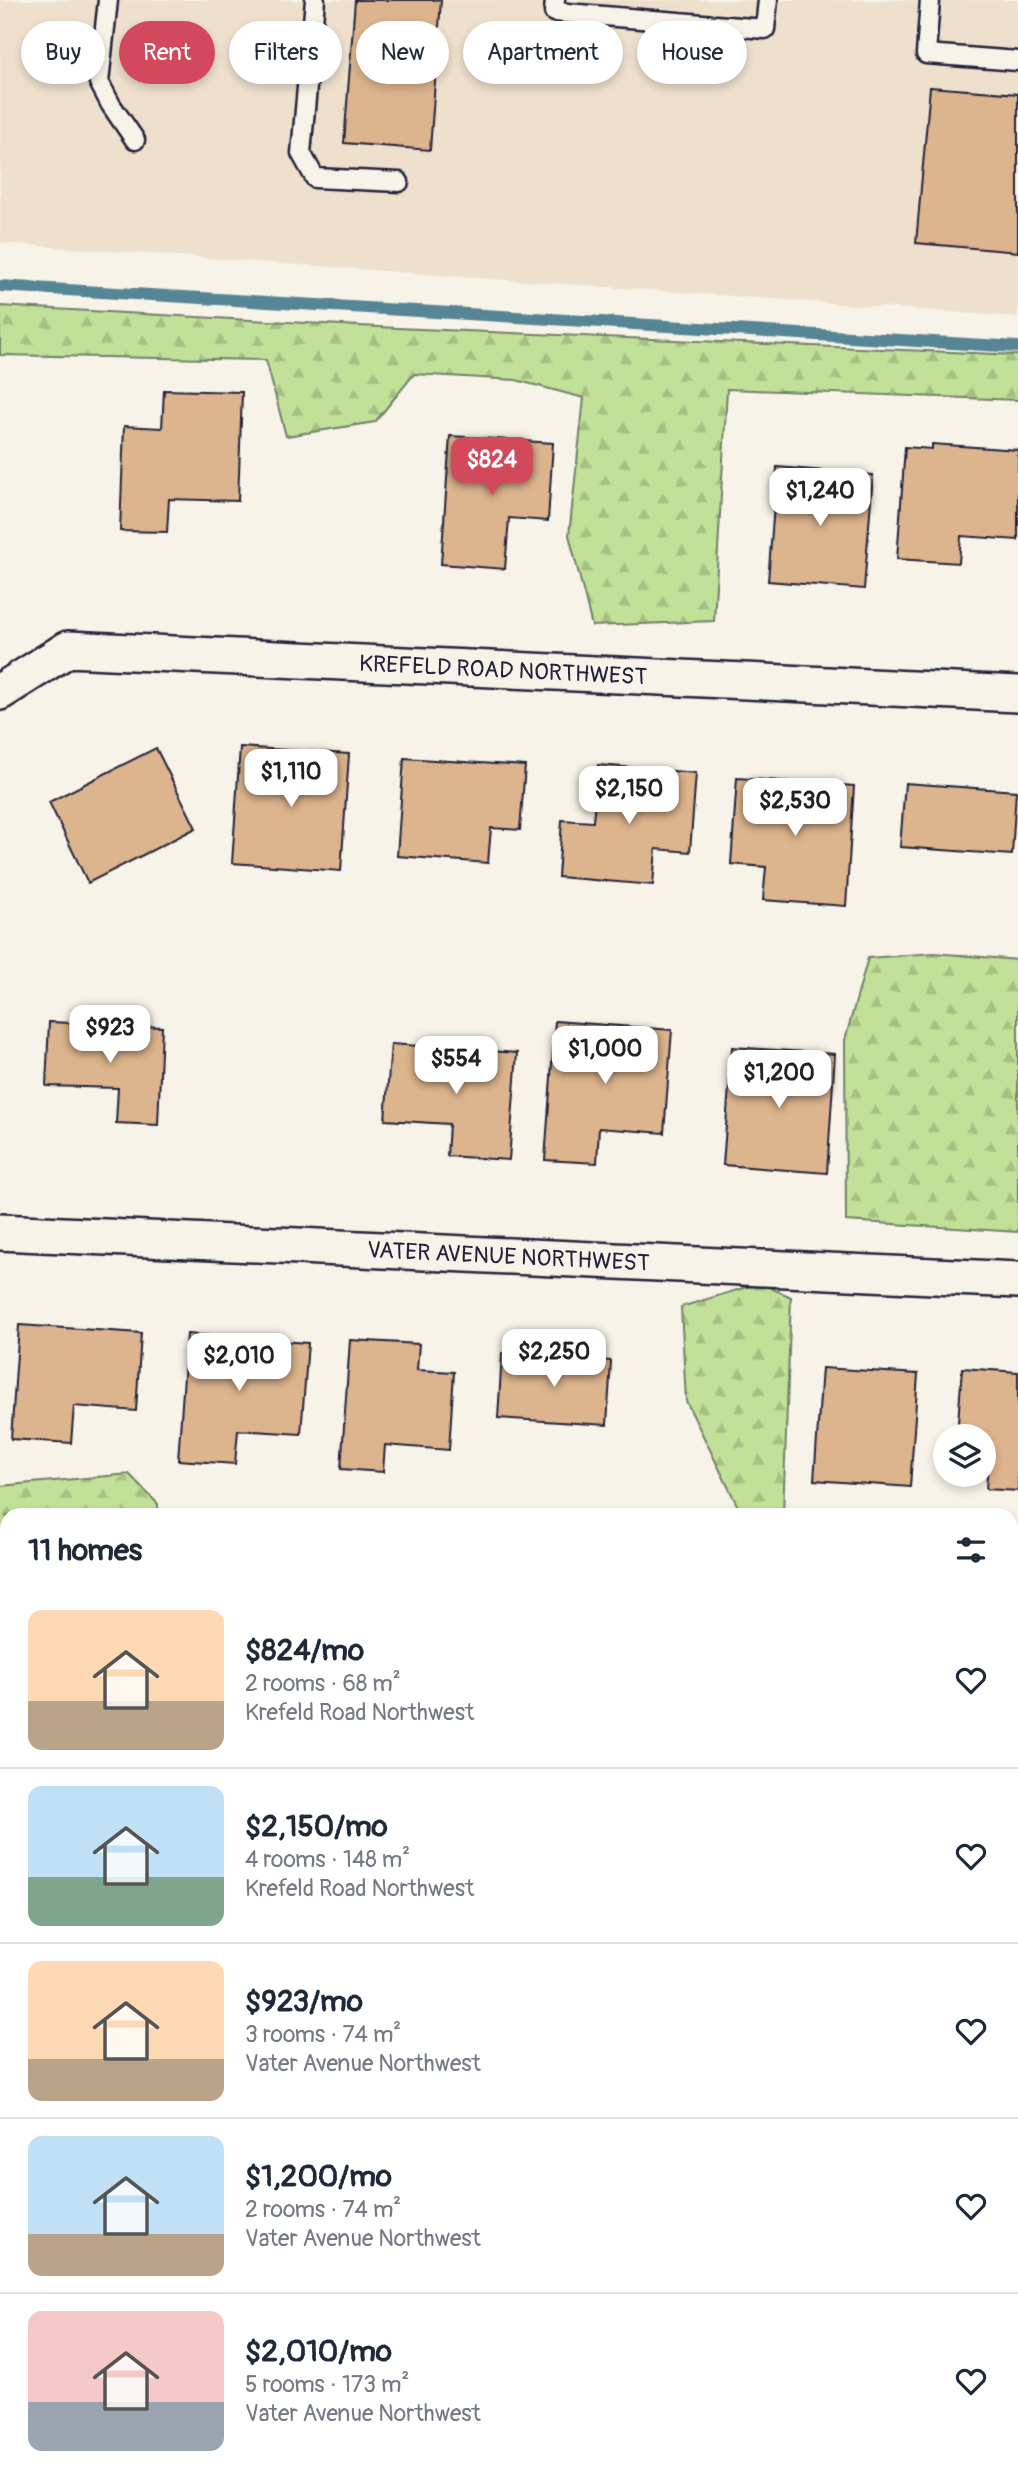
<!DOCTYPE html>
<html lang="en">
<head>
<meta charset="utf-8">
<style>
	:root { --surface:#fff; --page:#f2f2f3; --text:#1f2937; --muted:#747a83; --line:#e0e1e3; --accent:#d1495b }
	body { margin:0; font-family:Pangolin,sans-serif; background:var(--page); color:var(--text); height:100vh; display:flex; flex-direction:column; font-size:26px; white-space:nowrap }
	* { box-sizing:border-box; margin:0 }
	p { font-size:23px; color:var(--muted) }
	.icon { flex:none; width:38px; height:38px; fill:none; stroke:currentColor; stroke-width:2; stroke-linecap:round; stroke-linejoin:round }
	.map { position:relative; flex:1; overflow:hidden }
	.sheet { position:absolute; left:0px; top:1508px; width:1018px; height:975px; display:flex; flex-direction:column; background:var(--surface); border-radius:21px 21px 0 0; box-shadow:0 4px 10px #0003 }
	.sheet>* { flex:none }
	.hud { position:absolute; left:21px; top:21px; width:976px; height:63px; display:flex; gap:14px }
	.buttons { position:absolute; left:933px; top:1424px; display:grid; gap:14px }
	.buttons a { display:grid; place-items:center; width:63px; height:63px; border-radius:50%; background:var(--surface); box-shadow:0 4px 10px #0003; font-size:35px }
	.price { position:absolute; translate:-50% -60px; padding:0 16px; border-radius:14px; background:#fff; color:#222; font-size:23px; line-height:46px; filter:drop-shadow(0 2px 4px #0008) }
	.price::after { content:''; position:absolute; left:50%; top:42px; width:21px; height:16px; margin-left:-10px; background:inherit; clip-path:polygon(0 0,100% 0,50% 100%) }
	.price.selected { background:var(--accent); color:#fff }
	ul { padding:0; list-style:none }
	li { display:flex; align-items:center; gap:21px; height:175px; padding:0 28px }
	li+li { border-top:2px solid var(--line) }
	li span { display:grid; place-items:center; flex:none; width:196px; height:140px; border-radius:14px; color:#555 }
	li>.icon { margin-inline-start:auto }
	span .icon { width:84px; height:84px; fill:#fffc; stroke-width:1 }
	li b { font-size:30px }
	h2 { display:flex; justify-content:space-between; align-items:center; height:84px; padding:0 28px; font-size:30px }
	.tag { padding:0 24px; border-radius:32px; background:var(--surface); box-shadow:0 4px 10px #0003; font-size:24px; line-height:63px }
	.tag.selected { background:var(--accent); color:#fff }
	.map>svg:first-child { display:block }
	.built { fill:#efe0cd }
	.forest { fill:url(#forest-firs); stroke:#72816a; stroke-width:2 }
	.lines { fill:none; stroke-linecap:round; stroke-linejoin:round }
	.stream { stroke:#568695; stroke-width:12 }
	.building { fill:#dcb48d; stroke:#22223b; stroke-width:2 }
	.lane-casing { stroke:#22223b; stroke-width:23 }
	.street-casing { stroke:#22223b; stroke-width:40 }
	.lane { stroke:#f7f3e8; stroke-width:18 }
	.street { stroke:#f7f3e8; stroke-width:35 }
	.labels { text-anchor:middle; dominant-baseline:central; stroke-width:5; stroke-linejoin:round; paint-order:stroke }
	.street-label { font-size:23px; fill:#22223b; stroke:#f7f3e8 }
</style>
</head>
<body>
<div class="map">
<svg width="1018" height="2483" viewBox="0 0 1018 2483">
	<defs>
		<pattern id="forest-firs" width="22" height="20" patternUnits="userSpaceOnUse" patternTransform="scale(1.75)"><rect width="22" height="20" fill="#c1e098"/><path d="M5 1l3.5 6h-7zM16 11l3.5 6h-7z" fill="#a6c084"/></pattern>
	</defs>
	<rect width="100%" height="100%" fill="#f7f3e8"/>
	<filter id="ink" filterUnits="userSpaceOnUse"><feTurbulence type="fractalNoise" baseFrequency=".0143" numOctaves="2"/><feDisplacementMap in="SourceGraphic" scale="14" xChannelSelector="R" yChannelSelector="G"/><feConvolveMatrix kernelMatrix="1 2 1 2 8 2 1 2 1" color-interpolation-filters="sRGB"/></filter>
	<g filter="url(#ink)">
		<path class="built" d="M0,0H1018V317L0,243Z"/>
		<path class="forest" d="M0,306L397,328L1018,355V400L727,389L714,621L592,626L569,535L584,398L516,380L414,374L375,422L286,436L266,360L0,355Z
			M934,953L1018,960V1232L846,1221L845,1040L868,958Z
			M760,1283L791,1297L783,1515H742L686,1401L681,1307Z
			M129,1474L158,1504V1515L7,1516V1768L0,1764V1486Z"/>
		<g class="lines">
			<path class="stream" d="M0,286L1018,347"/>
		</g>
		<path class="building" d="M355,0H441L430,150L344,143Z
			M930,87L1018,94V252L916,243Z
			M164,390L242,392L238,501L169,499L167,532L120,531L124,426L162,428Z
			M450,436L553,443L548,521L509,518L505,569L441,564Z
			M932,444L1018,450V540L961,536L959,563L897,559L905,447L932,449Z
			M777,467L873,475L864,589L768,581Z
			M240,747L349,754L341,871L232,863Z
			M156,748L196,828L88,883L49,802Z
			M404,758L525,766L520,830L491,828L488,863L397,856Z
			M598,765L696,773L690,852L656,849L653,885L558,877L562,820L593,822Z
			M737,778L854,786L846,906L763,900L766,867L731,864Z
			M905,783L1016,791L1012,855L900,847Z
			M555,1021L672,1030L664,1133L599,1128L597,1163L545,1160Z
			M49,1022L162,1027L158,1125L116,1123L118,1088L46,1086Z
			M391,1044L517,1053L509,1160L447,1156L449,1124L385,1120Z
			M732,1047L835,1054L827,1173L723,1165Z
			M19,1325L141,1333L136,1411L74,1406L71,1443L11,1439Z
			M187,1334L308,1343L301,1434L238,1430L235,1464L178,1460Z
			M350,1340L419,1344L417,1370L454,1372L449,1450L385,1445L383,1472L341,1469Z
			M502,1353L611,1361L607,1425L498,1418Z
			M822,1368L918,1374L910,1487L814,1480Z
			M962,1368L1018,1372V1491L986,1489L988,1464H984V1437H957Z
			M1012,1682L1018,1683V1749H1012Z
			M1012,1960L1018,1961V2078L1012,2077Z
			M0,2213L7,2214V2307H0Z"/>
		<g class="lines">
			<defs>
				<path id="lane" d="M108,0L99,82L111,105L135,140
					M315,0L301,153L315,178L399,182
					M555,0L554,12L765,29L768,0
					M930,0L926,54L1018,61"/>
				<g id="street">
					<path id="s1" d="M0,692L68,649L1018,694"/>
					<path id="s2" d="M0,1232L1018,1280"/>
					<path d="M0,1823L7,1824"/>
					<path d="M1012,1866H1018"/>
					<path d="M0,2404H7"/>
					<path d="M1012,2452L1018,2453"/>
				</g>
			</defs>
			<use href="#lane" class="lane-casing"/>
			<use href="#street" class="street-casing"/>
			<use href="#lane" class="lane"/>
			<use href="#street" class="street"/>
		</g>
	</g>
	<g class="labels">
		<g class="street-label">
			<text stroke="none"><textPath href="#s1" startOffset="516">KREFELD ROAD NORTHWEST</textPath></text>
			<text stroke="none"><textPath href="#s2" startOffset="509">VATER AVENUE NORTHWEST</textPath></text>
		</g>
	</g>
</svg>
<div class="buttons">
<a><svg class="icon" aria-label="layers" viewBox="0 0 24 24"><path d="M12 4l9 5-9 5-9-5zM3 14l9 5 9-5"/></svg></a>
</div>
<b class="price selected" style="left:492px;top:497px">$824</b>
<b class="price" style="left:820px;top:528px">$1,240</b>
<b class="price" style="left:291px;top:809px">$1,110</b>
<b class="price" style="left:629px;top:826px">$2,150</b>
<b class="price" style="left:795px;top:838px">$2,530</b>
<b class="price" style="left:110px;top:1065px">$923</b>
<b class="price" style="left:605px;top:1086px">$1,000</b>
<b class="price" style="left:456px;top:1096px">$554</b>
<b class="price" style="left:779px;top:1110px">$1,200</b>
<b class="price" style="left:554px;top:1389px">$2,250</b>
<b class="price" style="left:239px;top:1393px">$2,010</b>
<div class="hud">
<a class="tag">Buy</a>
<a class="tag selected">Rent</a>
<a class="tag">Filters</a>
<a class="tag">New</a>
<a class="tag">Apartment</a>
<a class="tag">House</a>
</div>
<section class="sheet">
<h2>11 homes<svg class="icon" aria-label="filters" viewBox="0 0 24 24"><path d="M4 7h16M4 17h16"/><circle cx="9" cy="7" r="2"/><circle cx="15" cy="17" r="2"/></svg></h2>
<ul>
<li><span style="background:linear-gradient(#ffd9b3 65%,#b9a48a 0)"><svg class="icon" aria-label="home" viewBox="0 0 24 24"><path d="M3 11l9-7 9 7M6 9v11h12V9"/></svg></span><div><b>$824/mo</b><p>2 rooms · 68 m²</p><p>Krefeld Road Northwest</p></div><svg class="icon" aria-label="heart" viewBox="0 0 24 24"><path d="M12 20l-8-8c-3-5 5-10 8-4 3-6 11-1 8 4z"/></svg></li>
<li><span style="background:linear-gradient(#bfe0f5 65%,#7fa58c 0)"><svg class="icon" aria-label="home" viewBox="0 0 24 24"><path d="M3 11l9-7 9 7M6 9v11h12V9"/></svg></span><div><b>$2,150/mo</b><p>4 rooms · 148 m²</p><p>Krefeld Road Northwest</p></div><svg class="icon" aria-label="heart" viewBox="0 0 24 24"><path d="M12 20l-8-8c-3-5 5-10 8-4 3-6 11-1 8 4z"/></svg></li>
<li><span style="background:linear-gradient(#ffd9b3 70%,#b9a48a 0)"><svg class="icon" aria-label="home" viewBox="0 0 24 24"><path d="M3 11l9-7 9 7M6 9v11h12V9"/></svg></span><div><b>$923/mo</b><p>3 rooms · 74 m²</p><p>Vater Avenue Northwest</p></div><svg class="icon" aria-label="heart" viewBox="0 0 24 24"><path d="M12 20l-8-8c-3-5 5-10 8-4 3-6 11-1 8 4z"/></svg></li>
<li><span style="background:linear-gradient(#bfe0f5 70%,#b9a48a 0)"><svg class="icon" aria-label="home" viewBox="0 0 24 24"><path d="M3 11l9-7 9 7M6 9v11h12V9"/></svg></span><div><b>$1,200/mo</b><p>2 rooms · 74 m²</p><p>Vater Avenue Northwest</p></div><svg class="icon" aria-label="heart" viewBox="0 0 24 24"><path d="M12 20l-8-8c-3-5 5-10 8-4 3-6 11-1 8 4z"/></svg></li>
<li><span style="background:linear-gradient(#f6c9c9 65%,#9aa5b1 0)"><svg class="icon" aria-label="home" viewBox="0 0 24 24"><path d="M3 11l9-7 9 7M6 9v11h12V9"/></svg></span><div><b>$2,010/mo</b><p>5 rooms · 173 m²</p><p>Vater Avenue Northwest</p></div><svg class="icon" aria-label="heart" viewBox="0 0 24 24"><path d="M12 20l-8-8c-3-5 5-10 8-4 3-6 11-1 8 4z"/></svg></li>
</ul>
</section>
</div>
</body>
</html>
